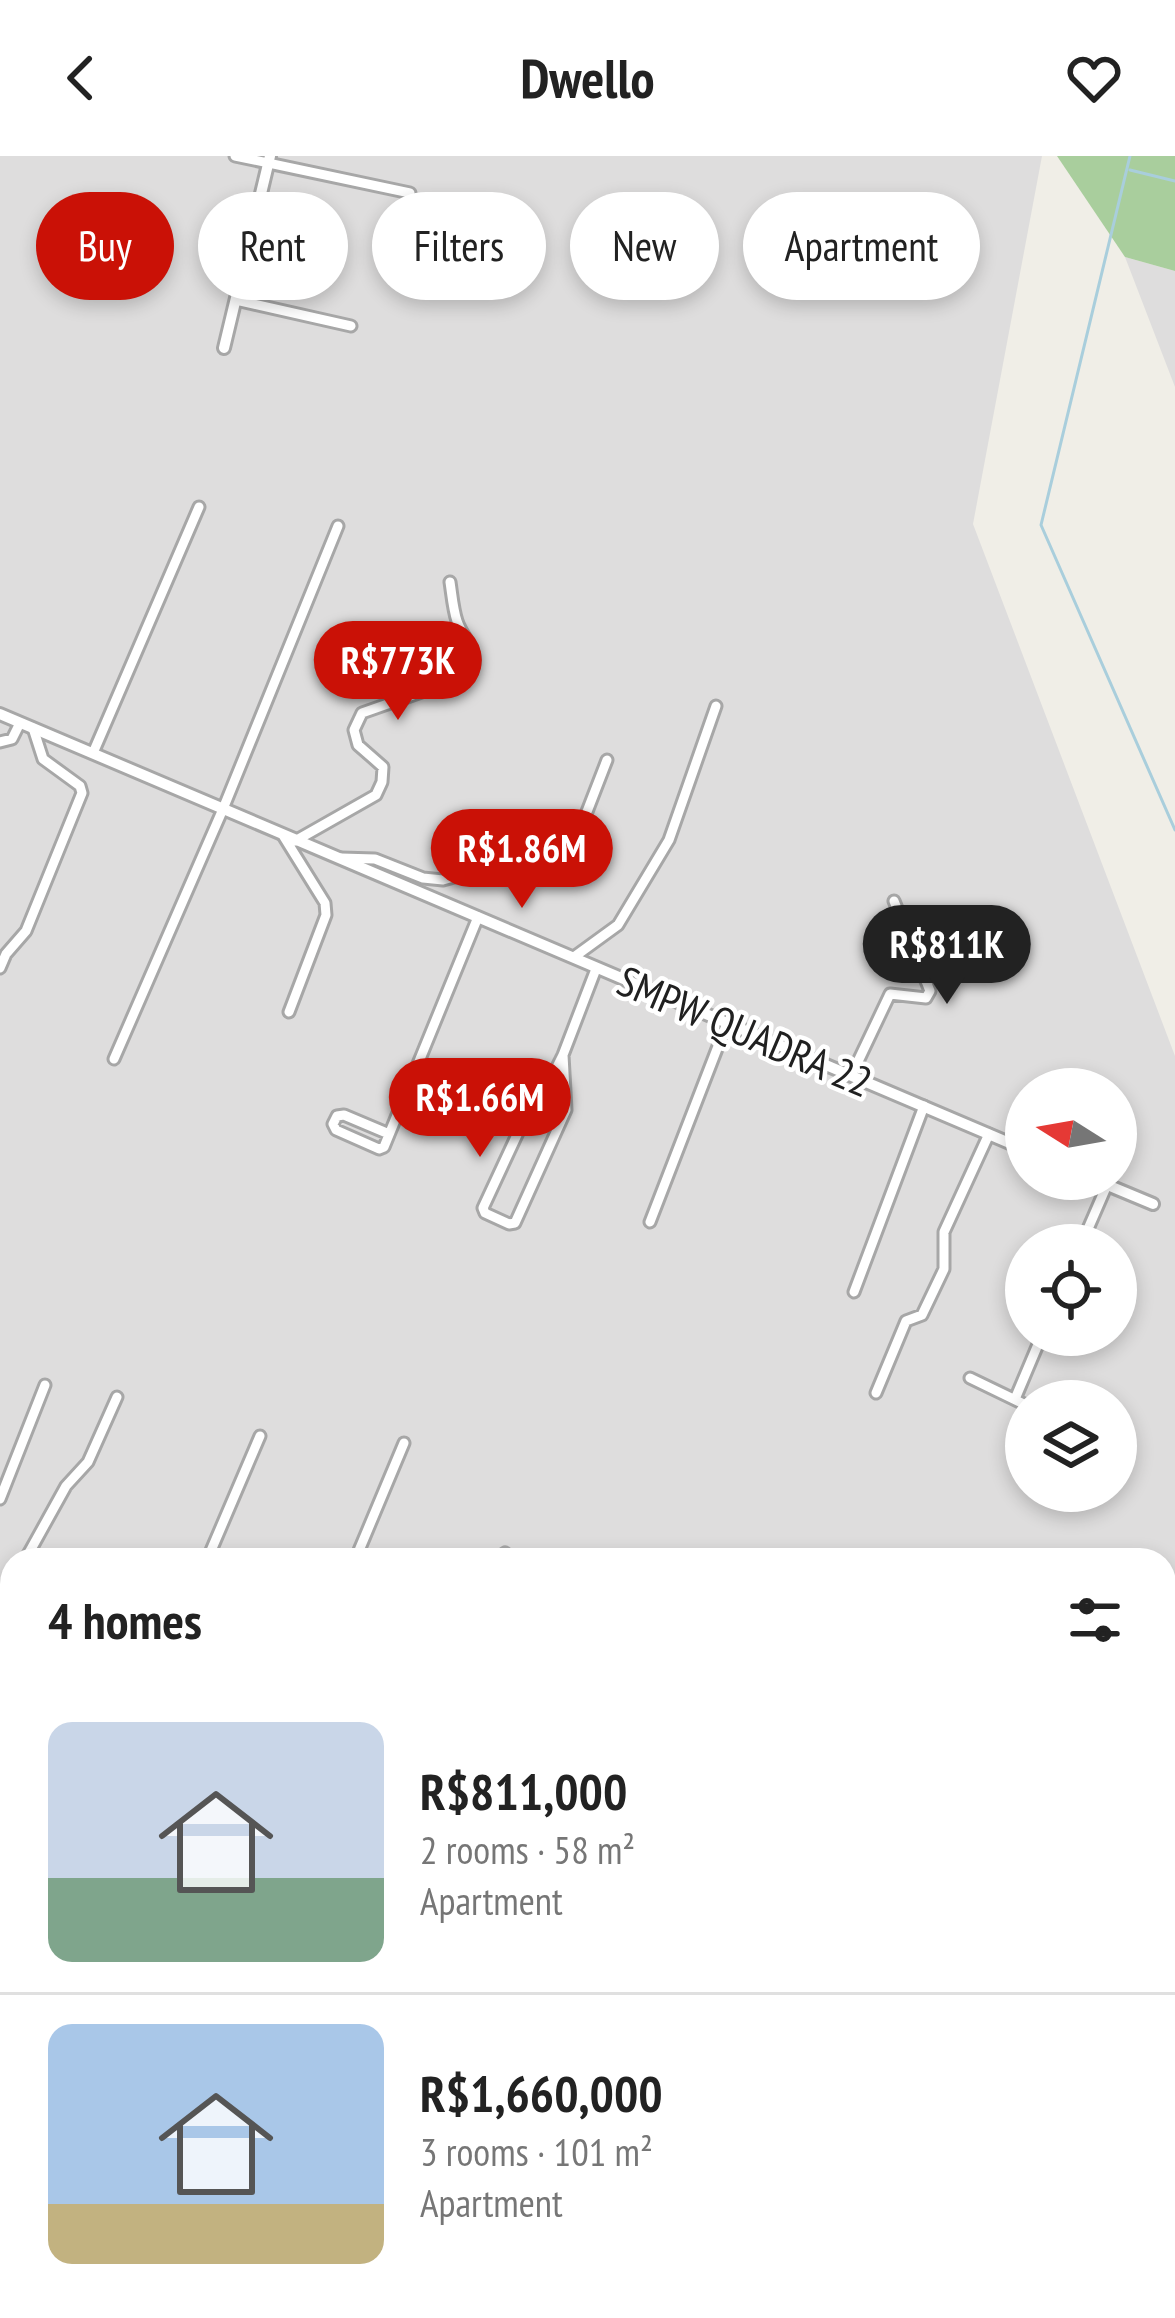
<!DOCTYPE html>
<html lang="en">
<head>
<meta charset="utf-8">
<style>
	:root { --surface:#fff; --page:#f2f2f2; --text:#222; --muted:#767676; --line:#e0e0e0; --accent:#ca1106 }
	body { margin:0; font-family:"PT Sans Narrow",sans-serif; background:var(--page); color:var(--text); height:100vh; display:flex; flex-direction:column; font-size:45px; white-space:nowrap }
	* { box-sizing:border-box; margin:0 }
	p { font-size:39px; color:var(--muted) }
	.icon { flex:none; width:66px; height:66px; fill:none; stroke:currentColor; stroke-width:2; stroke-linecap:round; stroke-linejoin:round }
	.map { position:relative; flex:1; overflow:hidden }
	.sheet { position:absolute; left:0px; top:1392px; width:1176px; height:771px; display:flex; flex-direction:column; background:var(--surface); border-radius:36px 36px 0 0; box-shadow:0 6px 18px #0003 }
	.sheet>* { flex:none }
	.banner { position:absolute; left:36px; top:36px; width:1104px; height:108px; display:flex; gap:24px }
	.needle { width:78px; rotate:281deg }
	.buttons { position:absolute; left:1005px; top:912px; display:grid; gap:24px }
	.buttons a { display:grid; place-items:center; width:132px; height:132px; border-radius:50%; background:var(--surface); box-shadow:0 6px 18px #0003; font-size:60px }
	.price { position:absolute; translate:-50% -102px; padding:0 27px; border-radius:42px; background:var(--accent); color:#fff; font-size:39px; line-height:78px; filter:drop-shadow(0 3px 6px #0008) }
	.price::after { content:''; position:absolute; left:50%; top:72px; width:36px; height:27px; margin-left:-18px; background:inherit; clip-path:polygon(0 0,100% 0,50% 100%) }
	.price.on { background:#222; color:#fff }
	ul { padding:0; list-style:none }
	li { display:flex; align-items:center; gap:36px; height:300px; padding:0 48px }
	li+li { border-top:3px solid var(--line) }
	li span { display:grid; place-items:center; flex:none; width:336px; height:240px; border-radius:24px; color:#555 }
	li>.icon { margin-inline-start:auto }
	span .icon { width:144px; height:144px; fill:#fffc; stroke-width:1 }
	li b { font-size:51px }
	h2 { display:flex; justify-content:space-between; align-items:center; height:144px; padding:0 48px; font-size:51px }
	.tag { padding:0 42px; border-radius:54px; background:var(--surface); box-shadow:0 6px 18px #0003; font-size:42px; line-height:108px }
	.tag.on { background:var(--accent); color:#fff }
	header { display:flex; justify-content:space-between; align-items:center; height:156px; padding:0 48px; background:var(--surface); font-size:54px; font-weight:700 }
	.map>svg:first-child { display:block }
	.residential { fill:#dedddd; fill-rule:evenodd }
	.forest { fill:#a9ce9d }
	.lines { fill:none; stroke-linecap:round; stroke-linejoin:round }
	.stream { stroke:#a9cedc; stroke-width:3 }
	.minor-casing { stroke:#a7a7a7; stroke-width:15 }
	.tertiary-casing { stroke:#a7a7a7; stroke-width:16 }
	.minor { stroke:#fff; stroke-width:9 }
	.tertiary { stroke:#fff; stroke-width:10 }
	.labels { text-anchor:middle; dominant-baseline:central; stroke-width:9; stroke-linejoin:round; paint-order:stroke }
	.street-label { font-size:42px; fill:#202020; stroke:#fff }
</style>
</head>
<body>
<header><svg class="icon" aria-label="back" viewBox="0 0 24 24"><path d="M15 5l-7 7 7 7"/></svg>Dwello<svg class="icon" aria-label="heart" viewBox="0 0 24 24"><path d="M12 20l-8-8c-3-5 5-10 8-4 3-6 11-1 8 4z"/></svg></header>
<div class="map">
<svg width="1175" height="2162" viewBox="0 0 1175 2162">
	<rect width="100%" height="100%" fill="#f0eee7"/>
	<path class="residential" d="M0,0H1042L973,368L1175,900V2162H0ZM1026,933H1116V1023H1026ZM1026,1089H1116V1179H1026ZM1026,1245H1116V1335H1026ZM12,1404H1164V2151H12Z
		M1125,101L1175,115V231Z"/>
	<path class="forest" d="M1057,0H1175V115L1125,101Z"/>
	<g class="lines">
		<path class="stream" d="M1130,0L1041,369L1175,674
			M1130,14L1175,25"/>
		<defs>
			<path id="minor" d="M235,0L410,37
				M236,144L351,170
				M0,586L12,583L20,567
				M93,597L199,351
				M284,681L325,747L326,759L289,856
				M295,685L376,639L382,626L383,611L358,589L354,574L362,557L470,519C483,496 464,486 457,465C453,453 452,439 450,426
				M341,702L375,703L423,722L443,724L461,719L490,696L552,715L576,684L607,604
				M574,801L618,769L669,684L716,550
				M0,812L6,798L26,775L82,637L80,630L43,603L33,572
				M563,899L566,954L515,1067L509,1068L485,1057L483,1052L522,968L544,937L563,899L596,813
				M114,903L223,653L338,370
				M852,918L890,838L926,842L930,835L894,745
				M389,978L344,959L337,960L333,968L336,974L379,993L384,991L478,761
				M650,1066L727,867
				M1081,1089L1107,1029
				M854,1136L924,950
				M970,1222L1026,1249
				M876,1237L906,1165L922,1159L944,1113V1076L989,978
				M1015,1243L1042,1179
				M0,1343L45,1229
				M25,1404L66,1330L88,1306L117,1241
				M207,1404L260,1280
				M355,1404L404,1287
				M494,1404L505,1397L513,1404
				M7,1442L12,1464
				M0,1447L12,1431
				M1164,1835L1175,1809
				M1164,1990L1174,1965
				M939,2157L942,2151
				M35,2162L36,2158
				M1053,2162L1059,2151"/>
			<path id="tertiary" d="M224,192L270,0
				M0,558L1026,994
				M1093,1023L1153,1048
				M0,1466L12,1471
				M1164,1961L1175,1966"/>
		</defs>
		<use href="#minor" class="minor-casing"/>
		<use href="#tertiary" class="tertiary-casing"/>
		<use href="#minor" class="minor"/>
		<use href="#tertiary" class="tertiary"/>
	</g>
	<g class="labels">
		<g class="street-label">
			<text transform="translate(745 875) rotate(23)">SMPW QUADRA 22</text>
		</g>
	</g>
</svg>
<div class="buttons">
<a><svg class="needle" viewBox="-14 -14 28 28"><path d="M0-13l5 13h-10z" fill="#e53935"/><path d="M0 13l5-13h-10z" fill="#767676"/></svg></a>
<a><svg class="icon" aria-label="locate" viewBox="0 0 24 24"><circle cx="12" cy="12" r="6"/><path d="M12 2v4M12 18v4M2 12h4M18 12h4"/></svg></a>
<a><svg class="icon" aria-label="layers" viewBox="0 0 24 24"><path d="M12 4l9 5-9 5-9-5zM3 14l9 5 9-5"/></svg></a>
</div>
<b class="price" style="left:398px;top:567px">R$773K</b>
<b class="price" style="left:522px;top:755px">R$1.86M</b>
<b class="price on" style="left:947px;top:851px">R$811K</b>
<b class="price" style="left:480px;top:1004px">R$1.66M</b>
<div class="banner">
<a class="tag on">Buy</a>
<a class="tag">Rent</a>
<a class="tag">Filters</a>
<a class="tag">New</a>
<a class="tag">Apartment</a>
</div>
<section class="sheet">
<h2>4 homes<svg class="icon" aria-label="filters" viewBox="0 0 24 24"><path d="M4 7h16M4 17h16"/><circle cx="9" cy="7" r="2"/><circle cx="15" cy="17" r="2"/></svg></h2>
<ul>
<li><span style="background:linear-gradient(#c9d6e8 65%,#7fa58c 0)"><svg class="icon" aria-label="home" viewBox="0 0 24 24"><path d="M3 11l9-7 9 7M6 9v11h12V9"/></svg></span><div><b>R$811,000</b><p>2 rooms · 58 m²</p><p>Apartment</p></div></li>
<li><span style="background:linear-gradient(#a9c7e8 75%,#c2b280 0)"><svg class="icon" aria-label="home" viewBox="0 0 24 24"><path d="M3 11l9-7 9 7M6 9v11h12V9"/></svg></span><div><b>R$1,660,000</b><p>3 rooms · 101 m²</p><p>Apartment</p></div></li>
</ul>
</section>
</div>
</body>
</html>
